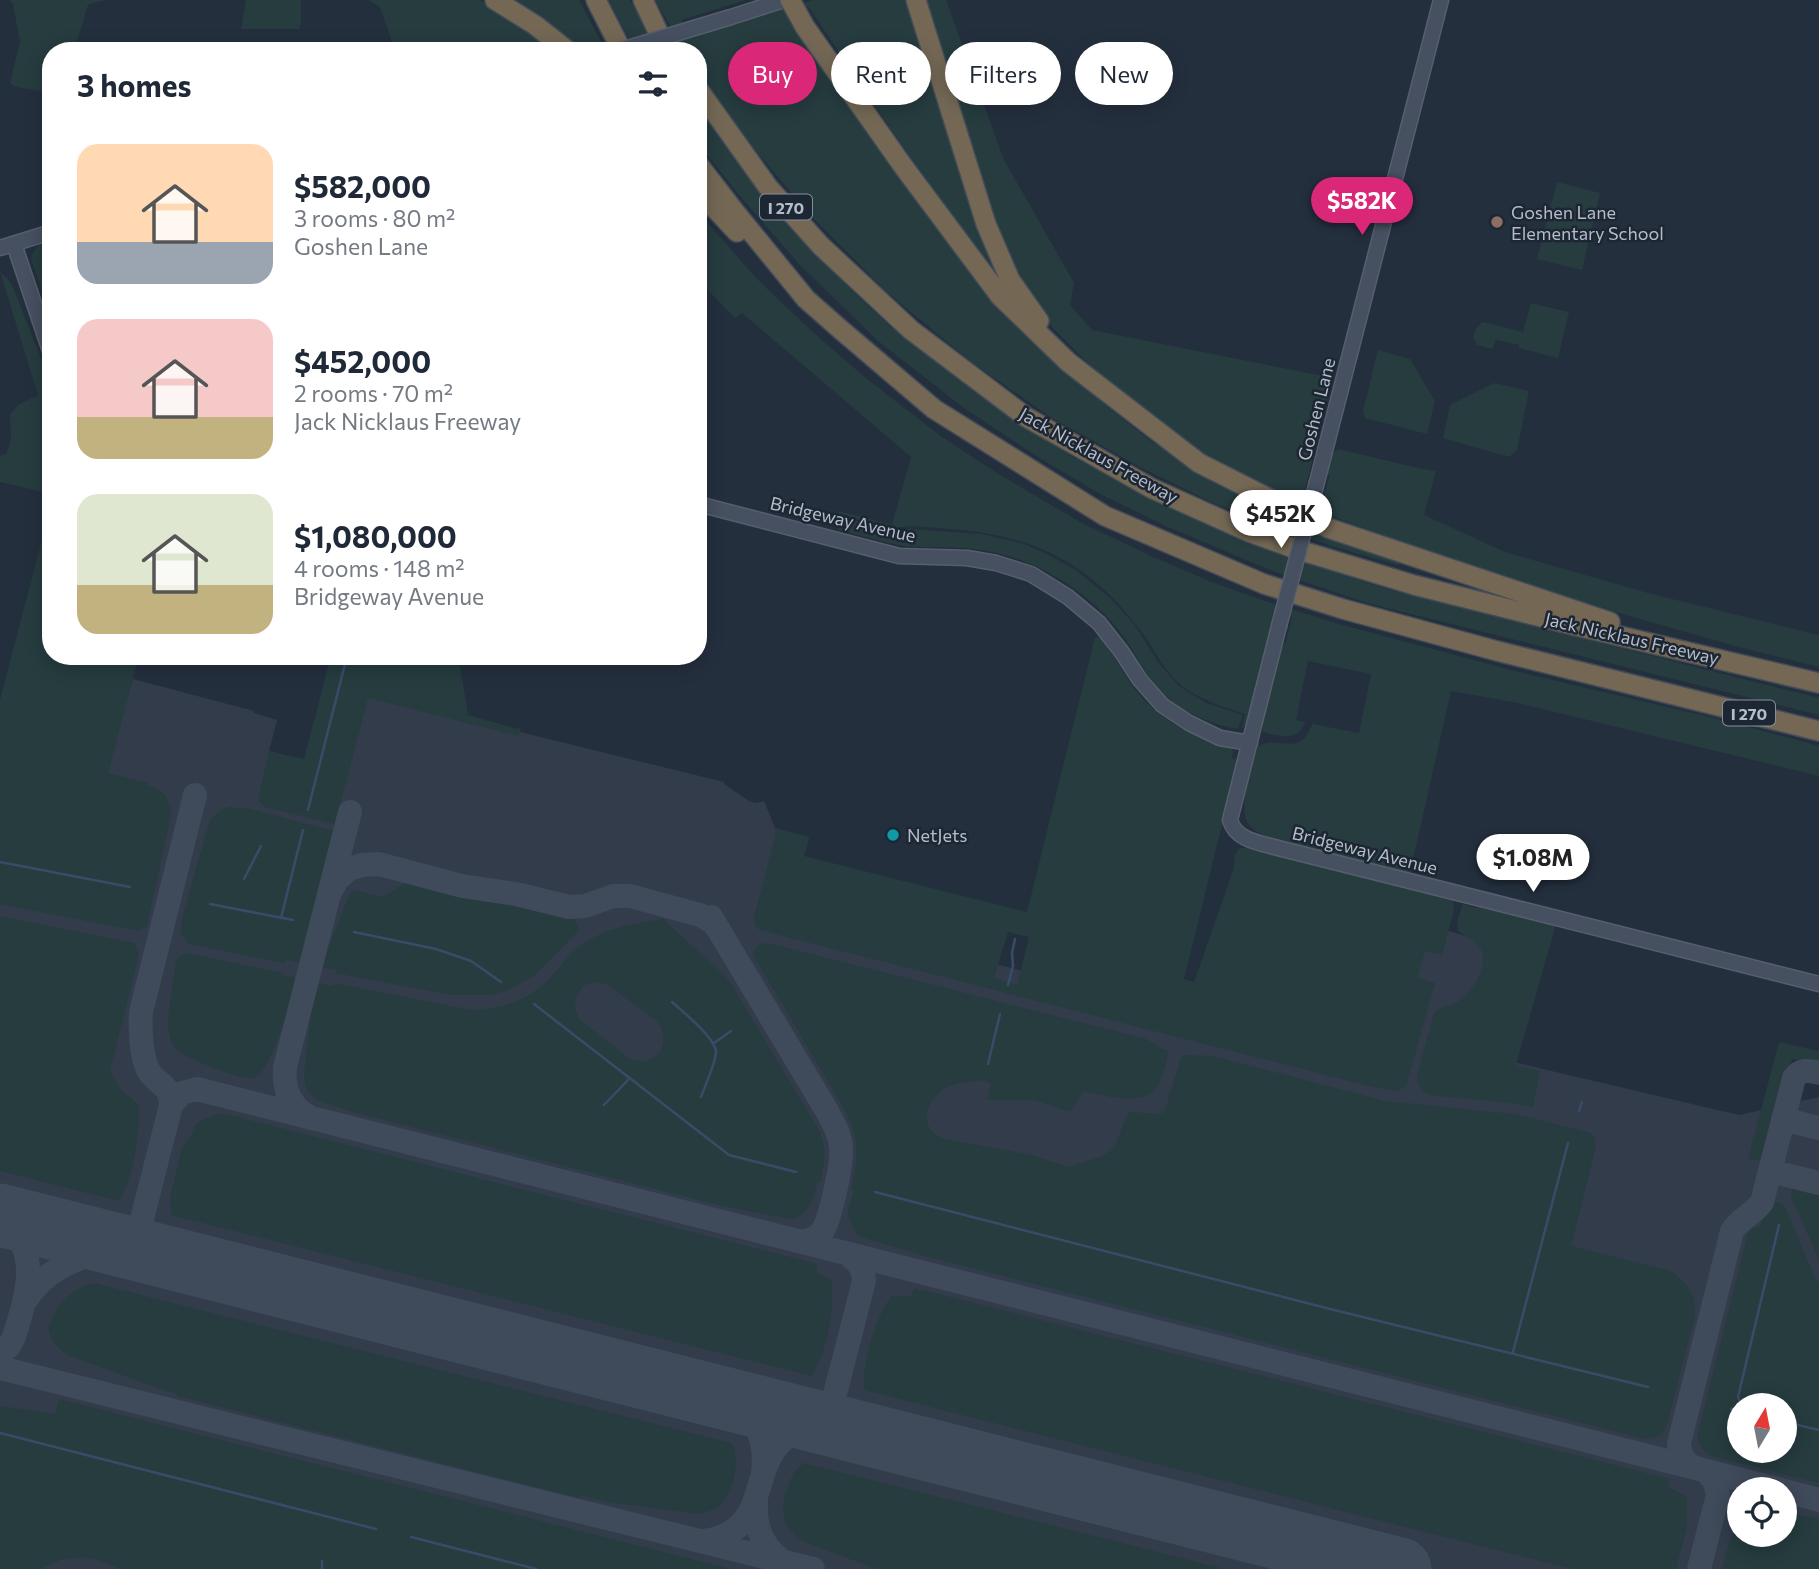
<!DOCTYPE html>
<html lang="en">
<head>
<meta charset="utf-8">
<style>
	:root { --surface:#fff; --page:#f2f2f3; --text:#1f2937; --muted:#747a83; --accent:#db2777 }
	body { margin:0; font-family:Commissioner,sans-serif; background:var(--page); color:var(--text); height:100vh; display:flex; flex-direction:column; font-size:26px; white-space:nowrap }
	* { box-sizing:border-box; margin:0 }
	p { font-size:23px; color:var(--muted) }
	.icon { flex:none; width:38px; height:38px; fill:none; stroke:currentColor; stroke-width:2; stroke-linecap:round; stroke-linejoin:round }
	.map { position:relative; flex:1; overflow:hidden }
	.panel { position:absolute; left:42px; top:42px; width:665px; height:623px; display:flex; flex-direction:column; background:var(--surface); border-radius:28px; box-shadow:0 4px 18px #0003 }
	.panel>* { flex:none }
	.banner { position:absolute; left:728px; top:42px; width:665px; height:63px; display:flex; gap:14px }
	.needle { width:46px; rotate:10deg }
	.buttons { position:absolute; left:1727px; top:1393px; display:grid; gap:14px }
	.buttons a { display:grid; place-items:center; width:70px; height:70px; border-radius:50%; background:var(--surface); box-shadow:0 4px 18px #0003; font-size:35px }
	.price { position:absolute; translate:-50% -60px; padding:0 16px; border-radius:24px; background:#fff; color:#222; font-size:23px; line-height:46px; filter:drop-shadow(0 2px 4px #0008) }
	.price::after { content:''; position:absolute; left:50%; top:42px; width:21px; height:16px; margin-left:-10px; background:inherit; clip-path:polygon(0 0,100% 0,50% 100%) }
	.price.active { background:var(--accent); color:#fff }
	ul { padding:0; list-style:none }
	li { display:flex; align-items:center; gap:21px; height:175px; padding:0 35px }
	li span { display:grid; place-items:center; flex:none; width:196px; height:140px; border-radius:21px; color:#555 }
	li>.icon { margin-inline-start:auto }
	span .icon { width:84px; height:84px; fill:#fffc; stroke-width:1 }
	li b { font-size:30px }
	h2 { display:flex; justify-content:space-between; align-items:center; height:84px; padding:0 35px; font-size:30px }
	.pill { padding:0 24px; border-radius:32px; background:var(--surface); box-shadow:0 4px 18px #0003; font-size:24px; line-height:63px }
	.pill.active { background:var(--accent); color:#fff }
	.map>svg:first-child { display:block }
	.airport { fill:#323c4b; fill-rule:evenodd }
	.green { fill:#263c3f; fill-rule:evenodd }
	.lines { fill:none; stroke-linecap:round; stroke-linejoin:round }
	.stream { stroke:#394c67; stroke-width:2.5 }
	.taxiway { stroke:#3f4a5a; stroke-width:24 }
	.runway { stroke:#3f4a5a; stroke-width:63 }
	.secondary-casing { stroke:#565f6c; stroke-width:17 }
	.highway-casing { stroke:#434c59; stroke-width:22 }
	.secondary { stroke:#465061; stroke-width:14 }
	.highway { stroke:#746855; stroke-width:19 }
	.secondary-bridge-casing { stroke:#565f6c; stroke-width:17; stroke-linecap:butt }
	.secondary-bridge { stroke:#465061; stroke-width:14 }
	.education-dot { fill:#8d6e63; stroke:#1d2633; stroke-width:2.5 }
	.culture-dot { fill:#0f9aa8; stroke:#1d2633; stroke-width:2.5 }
	.labels { text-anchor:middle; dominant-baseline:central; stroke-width:5; stroke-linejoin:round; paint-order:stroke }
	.shield { fill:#1d2633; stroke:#878f9c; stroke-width:2 }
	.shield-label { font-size:16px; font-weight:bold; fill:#b4bcc9 }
	.poi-label { font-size:18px; fill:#b4bcc9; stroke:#1d2633; text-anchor:start }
	.street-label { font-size:18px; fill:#b4bcc9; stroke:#1d2633 }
</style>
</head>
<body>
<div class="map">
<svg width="1819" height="1569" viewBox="0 0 1819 1569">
	<rect width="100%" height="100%" fill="#242f3e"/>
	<path class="airport" d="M331,656H458L468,715L517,729L520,732L724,782V784L749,801L757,803L764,801L775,828L809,837L790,912L1389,1064L1421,922L1493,945L1462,1050L1739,1115L1819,1097V1569H0V847L133,679L254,711V713L277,720L269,751L304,760ZM1740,1405H1785V1451H1740ZM1740,1489H1785V1535H1740Z"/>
	<path class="green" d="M9,0H108L96,2L88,5L74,51H51V93L16,87L10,83L20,42L13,4Z
		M246,0H301V24L299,29H241Z
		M368,0H480L515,21L554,51H395L380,7Z
		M514,0H579L606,51H579L560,34Z
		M608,0H630L660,51H636Z
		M655,0H746L681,20L689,37L814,0H912L998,274C929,189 869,97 808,6L788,13L1052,358L1110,409L1152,442L1213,478L1400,559L1398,565L1338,548L1268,524L1211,502L1138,466L1052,418L974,364L889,294L809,214L746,139L698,70V51H685Z
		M925,0H946L1004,160L1074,283L1070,305L1092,330L1333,378L1304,493L1322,502L1330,475H1324L1332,454L1338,449L1418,468L1436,471L1424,515L1505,552L1648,593L1819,635V667L1735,646L1626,615L1449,559L1364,528L1320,512L1231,470L1166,430L1110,386L1054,329L1030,299L990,219Z
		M698,109L731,154L788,223L850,289L891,327L1015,420L1071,456L1189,516L1279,554L1386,589L1819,698V715L1367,603L1270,570L1168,527L1102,495L1041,459L964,408L878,341L799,264L739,195L698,144Z
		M1557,182L1600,193L1582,270L1537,259Z
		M698,212L757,279L814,333L867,379L942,437L997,473L1080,522L1151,556L1214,583L1274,604L1339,624L1515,671L1714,718L1819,746V776L1518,703L1451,691L1410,873L1280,840C1269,837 1257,834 1249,825C1237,810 1251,763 1258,747C1275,733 1300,760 1312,724L1359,733L1371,674L1308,661L1296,720L1305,722C1298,742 1279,736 1263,732L1262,721L1282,645L1286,642L1292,617L1274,611L1268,636L1270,641L1248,722L1242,728L1245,714C1224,707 1204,701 1186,689C1166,675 1157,653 1143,634C1125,609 1102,584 1075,567C1023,533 971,530 911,526C906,526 901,528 895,528C880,528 854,518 838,514L839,511L892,525L911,457L742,313L735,318L698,280Z
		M51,239V316L31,259C35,246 39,243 51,239Z
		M0,272L7,278L12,285L51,383V494L0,482V456L6,454L11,441L10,415L18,405L38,395Z
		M1531,303L1569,312L1558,358L1519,348V345L1496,340L1492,349L1477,345L1473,338L1476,328L1483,322L1523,332Z
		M1378,350L1410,359L1435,401L1427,434L1365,418L1363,411Z
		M1494,383L1529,391L1517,450L1509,457L1443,438L1450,405Z
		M51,505V656H139L108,773L148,783V786C165,791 169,797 171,815L147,926L139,931L0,904V700Z
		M838,516L892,530L909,529L982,534L1024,544L1043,552L1076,570L1110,598L1135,625L1158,662L1179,686L1206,703L1243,715L1238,729C1204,723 1174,709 1152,681C1140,665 1132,647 1120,632C1102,608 1076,588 1051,574C1026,560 994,550 965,548C946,547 926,548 906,546C884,543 861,535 839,530L836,522Z
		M1095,637L1101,638L1105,643C1116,660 1126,678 1138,693C1162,722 1196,738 1231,748L1233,750L1232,758L1238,760L1184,979L1194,982L1233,871L1235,855L1238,849L1248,847L1453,898L1454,910L1442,955L1425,951L1417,978L1435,983L1406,1086L1397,1091L1373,1087L760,930L756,927L755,921H753L775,837V828L809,837L804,856L1027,912ZM1008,932L1029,937L1017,985L994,978Z
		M331,656H458L468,715L517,729L521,727L519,736L368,698L335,824L265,807L258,800L269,752L305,759Z
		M231,807L242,809L243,807L333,831L301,963L286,959L284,963L189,944L181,934L182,918L209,823C213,816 221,808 231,807Z
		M405,883L483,902L498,900L570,917L576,922L579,930L535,975L510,989L492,995H451L336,973V970L321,967L350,893L354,890L383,897Z
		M1463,904L1476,908L1479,905L1556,924L1516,1065L1540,1071L1533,1107L1512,1103L1429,1095C1421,1091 1418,1086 1417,1077L1434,1013C1442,1006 1451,1006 1459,1001C1472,993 1491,963 1480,948C1475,941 1465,936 1458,931L1457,922Z
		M0,916L134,943L139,954L110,1071L120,1089L139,1105C139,1140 135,1170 119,1201L0,1171Z
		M663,919L728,979L819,1130C827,1151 825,1161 820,1182H817C813,1199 810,1216 790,1219L723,1206L345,1110V1109C324,1103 305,1101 304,1075L311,1011L318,983L333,986L334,983L471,1010C500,1010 530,1000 550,978C560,967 568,955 580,946C604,928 634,924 663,919ZM598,982L606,984L656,1020C674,1042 657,1069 630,1059L580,1020C572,1006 574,997 584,985Z
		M768,943L1146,1039L1160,1048L1169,1051C1166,1061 1164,1073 1159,1083C1146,1110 1106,1095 1083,1091L1070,1112L1035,1100H987L991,1084L984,1080C971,1081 958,1082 946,1088C930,1095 918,1121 935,1134C937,1136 941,1137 945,1139L1031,1155L1069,1167L1103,1156L1115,1147L1123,1125L1129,1112L1161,1114L1165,1110L1182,1055L1212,1056L1385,1101L1513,1114L1532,1118L1590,1133L1594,1136L1596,1146L1571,1246L1671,1271C1688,1284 1696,1294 1695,1316L1666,1428C1661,1436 1654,1438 1645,1439L925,1256L861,1237L856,1233L849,1218L848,1211L854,1190L851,1189C859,1156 860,1141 845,1110L753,955C756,946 758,944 768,943Z
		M187,953L283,973L282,975L297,978C293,997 271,1069 256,1077C246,1083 185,1058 176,1049C169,1040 168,1029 168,1018L176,961L179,957Z
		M1779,1042L1819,1051V1065L1792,1059L1769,1154C1762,1160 1757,1161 1748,1159Z
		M221,1113L817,1264L816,1272L832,1281C833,1317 829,1344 812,1376L171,1215L170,1199L182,1148L192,1134L195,1125L202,1120Z
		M1803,1184L1819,1187V1260L1791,1196C1791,1187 1795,1185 1803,1184Z
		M1773,1202L1781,1203L1785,1207L1814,1276L1819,1284V1483L1711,1456C1702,1451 1698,1443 1698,1433L1748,1233L1752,1229L1760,1227L1765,1207ZM1785,1405V1451H1740V1405Z
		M93,1283L730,1443L734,1448L736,1459L735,1473L731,1488L725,1500L717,1508L706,1512L698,1514L607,1502L581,1495L580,1498L177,1396L178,1394L155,1387L68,1355C57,1348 50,1339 48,1326L51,1324C57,1300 71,1292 93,1283Z
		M914,1288L1669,1479L1668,1487L1687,1497V1526L1676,1569H1572L864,1390C863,1358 874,1323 891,1296H911Z
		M59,1399L730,1569H121L95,1559L82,1557L60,1560L40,1569H0V1406L55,1414Z
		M804,1463L1225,1569H877L810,1544L799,1539L790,1530L786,1525L783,1512L784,1497L794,1472Z
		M1785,1513L1819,1518V1569H1722L1730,1540L1739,1523L1740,1535H1785Z"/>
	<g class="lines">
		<path class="stream" d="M308,810L347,656
			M0,862L130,887
			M244,879L261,846
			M210,904L293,920
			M281,918L303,830
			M354,932L436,949L471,961L501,982
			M1008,985L1013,966L1012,953L1015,939
			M672,1002C683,1012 717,1039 716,1053C715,1064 705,1086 701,1097
			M534,1004L729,1155L796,1172
			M714,1043L731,1031
			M988,1064L1000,1014
			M604,1105L628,1080
			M1579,1111L1582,1102
			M875,1192L1334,1310L1648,1387
			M1513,1352L1568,1143
			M1741,1405L1738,1397L1779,1225
			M1731,1409L1740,1411
			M1785,1422L1819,1430
			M0,1433L376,1529
			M411,1537L536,1569
			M322,1569V1561"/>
		<path class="taxiway" d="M329,894L337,880L349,869L362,865L379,864L462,886L516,894L569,907L585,906L613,896H630L700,915L712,922L718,929
			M711,917L827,1111C833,1122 840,1134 841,1147C843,1162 830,1222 821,1233C815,1239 808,1241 801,1242
			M171,1105L182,1093L197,1089L1778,1489
			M311,1118C290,1107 283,1090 285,1067L350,812
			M1783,1119L1819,1128
			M1770,1171L1819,1183
			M0,1218C43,1249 27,1294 14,1337L9,1346L0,1354
			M142,1219L171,1105C170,1085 161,1087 150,1073C141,1061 140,1028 141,1012L195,795
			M106,1253L127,1252L157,1255
			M26,1300C50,1261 90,1257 129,1240L134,1236L139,1228
			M0,1368L813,1569
			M720,1397C754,1413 767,1434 763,1472
			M833,1402C834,1419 841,1425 856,1431
			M1699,1469C1686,1465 1680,1457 1679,1443L1732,1231C1739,1219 1754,1214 1762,1202L1794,1078C1801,1069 1808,1070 1819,1073
			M1785,1491L1819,1500
			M756,1500C755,1526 760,1544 782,1561
			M703,1541C712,1540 721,1538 729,1533C762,1515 755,1476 775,1449C786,1434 808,1424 824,1414L829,1409L833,1402L864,1281C864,1267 856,1260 845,1253
			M1699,1569L1718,1495L1714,1480L1705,1471"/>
		<path class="runway" d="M0,1215L1400,1569"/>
		<defs>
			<path id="secondary" d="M731,17L784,0
				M14,244L51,354
				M0,248L51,232
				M1317,482L1441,0
				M698,504L899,556L967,558L996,563L1031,574L1068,597L1099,623L1121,651L1140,680L1162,705L1189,723L1220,738L1250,743
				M1279,626L1230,820C1236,841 1261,843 1278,848L1819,984"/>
			<path id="highway" d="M495,0L535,25L568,51
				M596,0L622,51
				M643,0L661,38L671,51
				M790,0L805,27L903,166L1000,296L1068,362L1199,463L1328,528L1610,622
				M916,0L986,224L1010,280L1039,321
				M698,89L768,187L821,246L911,330L1026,417L1151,488L1249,532L1299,550L1414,585L1573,625L1819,683
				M698,164L735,212L806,299L840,329L934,409L1105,516L1264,584L1343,609L1497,651L1819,731
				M698,191L737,232"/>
		</defs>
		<use href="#secondary" class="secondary-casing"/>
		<use href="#highway" class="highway-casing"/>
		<use href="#secondary" class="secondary"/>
		<use href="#highway" class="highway"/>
		<defs>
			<path id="secondary-bridge" d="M618,51L731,17
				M1279,626L1317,482"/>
		</defs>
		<use href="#secondary-bridge" class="secondary-bridge-casing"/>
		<use href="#secondary-bridge" class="secondary-bridge"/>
	</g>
	<circle class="education-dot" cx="1497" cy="222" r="7"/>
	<circle class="culture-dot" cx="893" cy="835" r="7"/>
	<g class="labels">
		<g class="shield">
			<rect x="760" y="194.5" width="52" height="25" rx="5"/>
			<rect x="1723" y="700.5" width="52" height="25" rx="5"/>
		</g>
		<g class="shield-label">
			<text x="786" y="207">I 270</text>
			<text x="1749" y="713">I 270</text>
		</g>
		<g class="poi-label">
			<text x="1511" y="212">Goshen Lane<tspan x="1511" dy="21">Elementary School</tspan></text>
			<text x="907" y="835">NetJets</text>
		</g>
		<g class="street-label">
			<text transform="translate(1316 409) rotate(-76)">Goshen Lane</text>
			<text transform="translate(1099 455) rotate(29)">Jack Nicklaus Freeway</text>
			<text transform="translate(843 519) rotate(13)">Bridgeway Avenue</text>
			<text transform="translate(1632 638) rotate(13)">Jack Nicklaus Freeway</text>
			<text transform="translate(1365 850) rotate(14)">Bridgeway Avenue</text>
		</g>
	</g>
</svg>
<div class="buttons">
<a><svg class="needle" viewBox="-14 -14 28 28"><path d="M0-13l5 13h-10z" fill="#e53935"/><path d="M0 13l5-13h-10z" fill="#747a83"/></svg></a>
<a><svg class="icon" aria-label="locate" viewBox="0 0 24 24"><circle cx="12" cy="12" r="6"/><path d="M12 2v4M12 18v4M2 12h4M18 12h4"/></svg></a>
</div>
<b class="price active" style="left:1362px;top:237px">$582K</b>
<b class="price" style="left:1281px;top:550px">$452K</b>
<b class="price" style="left:1533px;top:894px">$1.08M</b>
<div class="banner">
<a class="pill active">Buy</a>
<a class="pill">Rent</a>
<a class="pill">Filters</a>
<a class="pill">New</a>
</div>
<section class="panel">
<h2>3 homes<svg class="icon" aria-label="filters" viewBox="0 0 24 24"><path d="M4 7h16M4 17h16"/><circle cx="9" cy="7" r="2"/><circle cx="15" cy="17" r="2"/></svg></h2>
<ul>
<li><span style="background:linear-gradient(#ffd9b3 70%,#9aa5b1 0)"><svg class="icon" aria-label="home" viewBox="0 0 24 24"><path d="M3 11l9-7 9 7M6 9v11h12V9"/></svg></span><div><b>$582,000</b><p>3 rooms · 80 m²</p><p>Goshen Lane</p></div></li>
<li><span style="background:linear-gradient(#f6c9c9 70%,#c2b280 0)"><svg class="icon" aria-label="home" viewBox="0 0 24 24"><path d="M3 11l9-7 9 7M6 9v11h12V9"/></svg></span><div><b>$452,000</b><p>2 rooms · 70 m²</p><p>Jack Nicklaus Freeway</p></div></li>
<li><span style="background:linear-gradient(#dfe7d0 65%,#c2b280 0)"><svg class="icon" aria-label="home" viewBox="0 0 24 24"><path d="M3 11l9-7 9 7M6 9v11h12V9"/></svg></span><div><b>$1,080,000</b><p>4 rooms · 148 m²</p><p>Bridgeway Avenue</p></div></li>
</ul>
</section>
</div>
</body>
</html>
